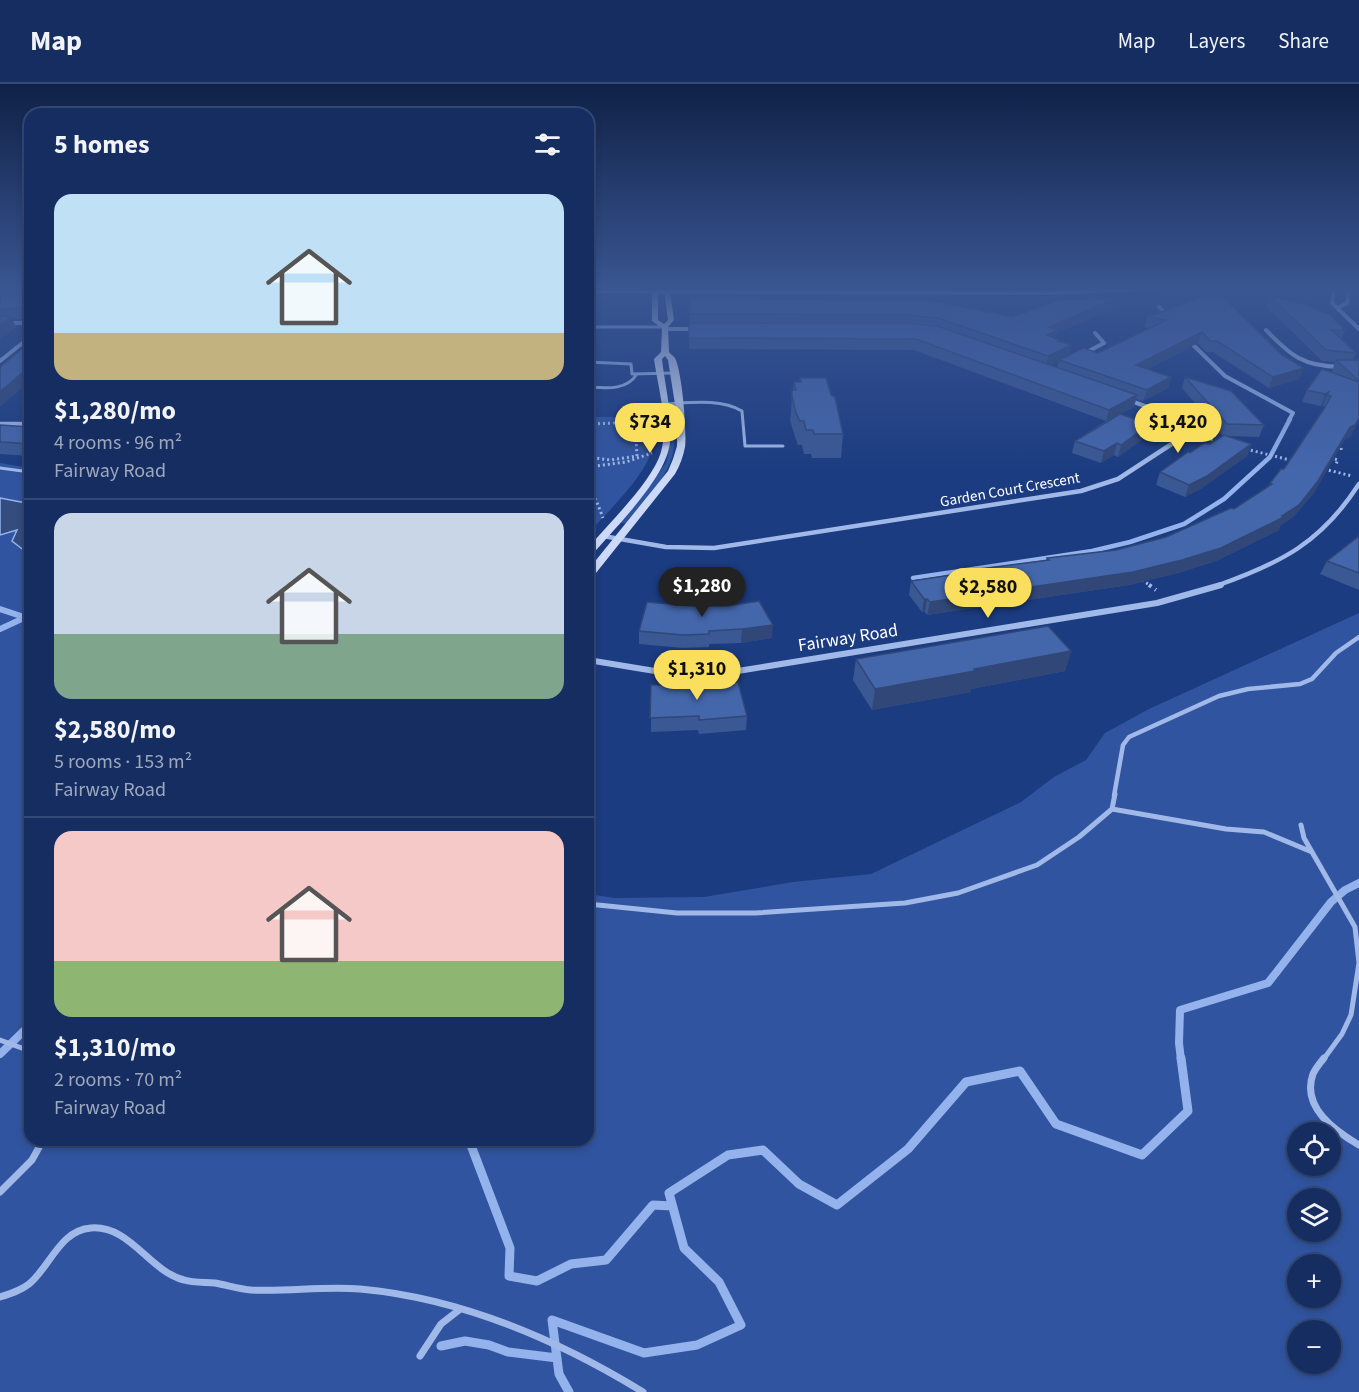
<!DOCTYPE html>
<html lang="en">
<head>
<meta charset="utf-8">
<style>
	:root { --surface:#152d61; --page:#1e3567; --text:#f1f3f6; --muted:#9da8bd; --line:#344976; --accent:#fadf5e }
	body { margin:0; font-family:"Source Sans 3",sans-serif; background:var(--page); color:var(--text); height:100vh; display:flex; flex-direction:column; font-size:22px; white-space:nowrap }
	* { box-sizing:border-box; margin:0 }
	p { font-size:20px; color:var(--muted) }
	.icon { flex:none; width:33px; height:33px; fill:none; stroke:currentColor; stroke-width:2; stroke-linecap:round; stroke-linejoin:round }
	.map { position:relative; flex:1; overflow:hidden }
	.drawer { position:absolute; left:24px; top:24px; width:570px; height:1038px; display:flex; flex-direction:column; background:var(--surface); border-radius:18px; box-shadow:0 3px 9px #0003,0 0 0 2px var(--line) }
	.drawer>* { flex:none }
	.tools { position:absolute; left:1287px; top:1038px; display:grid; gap:12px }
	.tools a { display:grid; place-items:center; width:54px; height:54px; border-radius:50%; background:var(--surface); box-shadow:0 3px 9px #0003,0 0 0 2px var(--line); font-size:30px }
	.price { position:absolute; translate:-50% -51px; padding:0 14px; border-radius:21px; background:var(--accent); color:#111; font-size:20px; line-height:39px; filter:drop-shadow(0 2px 3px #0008) }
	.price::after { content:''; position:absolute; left:50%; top:36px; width:18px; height:14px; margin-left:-9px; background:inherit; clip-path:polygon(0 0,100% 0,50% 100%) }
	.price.on { background:#222; color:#fff }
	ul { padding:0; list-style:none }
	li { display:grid; align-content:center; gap:12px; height:318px; padding:0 30px }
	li+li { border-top:2px solid var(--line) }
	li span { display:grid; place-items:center; height:186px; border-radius:18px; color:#555 }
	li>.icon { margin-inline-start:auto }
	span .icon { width:108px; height:108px; fill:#fffc; stroke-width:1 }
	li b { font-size:26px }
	h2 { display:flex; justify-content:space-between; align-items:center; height:72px; padding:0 30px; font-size:26px }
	header { display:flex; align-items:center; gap:36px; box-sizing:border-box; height:84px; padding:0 30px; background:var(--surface); border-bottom:2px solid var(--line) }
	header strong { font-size:28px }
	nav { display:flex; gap:33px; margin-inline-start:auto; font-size:21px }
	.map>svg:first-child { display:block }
	.green { fill:#30549f; fill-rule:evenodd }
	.water { fill:#354c7f; stroke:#94b2eb; stroke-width:1.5 }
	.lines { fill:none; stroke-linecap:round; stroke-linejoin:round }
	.stream-far4 { stroke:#94b2eb; stroke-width:4 }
	.stream-far3 { stroke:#94b2eb; stroke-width:4.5 }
	.stream-far2 { stroke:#94b2eb; stroke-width:6 }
	.stream-far1 { stroke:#94b2eb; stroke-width:8 }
	.stream { stroke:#94b2eb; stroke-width:9 }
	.path-far2 { stroke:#a0b9e9; stroke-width:2; stroke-dasharray:1.5 3; stroke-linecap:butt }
	.path-far1 { stroke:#a0b9e9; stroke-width:3; stroke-dasharray:2 3; stroke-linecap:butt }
	.path { stroke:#a0b9e9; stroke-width:4; stroke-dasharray:3 4.5; stroke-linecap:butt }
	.lane-far3 { stroke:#a0b9e9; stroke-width:3 }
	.lane-far2 { stroke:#a0b9e9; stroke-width:4.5 }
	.lane-far1 { stroke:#a0b9e9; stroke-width:5 }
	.lane { stroke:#a0b9e9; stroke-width:7 }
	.street-far2 { stroke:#a0b9e9; stroke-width:4 }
	.street-far1 { stroke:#a0b9e9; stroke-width:4.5 }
	.street { stroke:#a0b9e9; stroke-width:6 }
	.secondary { fill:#ccd9f7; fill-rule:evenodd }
	.primary { fill:#e4ebfe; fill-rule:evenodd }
	.wall { fill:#3a5893; fill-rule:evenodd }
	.shaded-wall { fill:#304778 }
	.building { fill:#4466ab; stroke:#304778; stroke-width:1.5 }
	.labels { text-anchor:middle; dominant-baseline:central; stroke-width:4.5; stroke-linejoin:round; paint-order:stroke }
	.far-street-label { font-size:15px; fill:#fff; stroke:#1c3c81 }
	.street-label { font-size:18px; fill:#fff; stroke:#1c3c81 }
</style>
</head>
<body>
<header>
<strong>Map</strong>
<nav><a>Map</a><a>Layers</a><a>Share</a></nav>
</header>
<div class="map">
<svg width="1359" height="1308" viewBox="0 0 1359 1308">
	<rect width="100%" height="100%" fill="#1c3c81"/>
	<path class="green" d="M671,331L674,332C680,386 658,399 626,439H621L666,379L671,356L669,336Z
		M588,333H652C652,343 654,353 653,362C648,390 607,428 588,450Z
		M0,379L30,384V1056H588V810L614,814L704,813L793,798L871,790L1021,718L1054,693L1086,676L1105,649L1149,625L1359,529V1308H0ZM1298,1048H1330V1082H1298ZM1298,1114H1330V1148H1298ZM1298,1180H1330V1214H1298ZM1298,1246H1330V1280H1298Z"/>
	<path class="water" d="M0,414L26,419L30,427L23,437L30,439V471L12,457L17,446L0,451Z"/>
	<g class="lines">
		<path class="stream-far4" d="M1159,223L1169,233
			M1189,257L1225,292L1293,329L1289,336"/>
		<path class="stream-far3" d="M913,494L1092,467L1130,458L1184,440L1224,415L1270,373L1290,335"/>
		<path class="stream-far2" d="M0,525L30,535
			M0,545L26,533"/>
		<path class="stream-far1" d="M0,970L30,941
			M1181,976L1179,959L1180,926L1268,899L1331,818L1345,806L1359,799"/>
		<path class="stream" d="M469,1056L510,1164L509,1192L537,1197L571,1180L606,1176L653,1121L672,1122
			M441,1262L465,1257L489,1261L508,1268L557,1274
			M569,1308L559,1290L552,1236L644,1269L697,1261L741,1241L719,1198L684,1164L669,1109L728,1071L763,1066L799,1100L837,1121L908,1065L966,998L1020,987L1056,1040L1142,1071L1188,1027L1181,974"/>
		<path class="path-far2" d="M1180,323L1190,325L1197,323"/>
		<path class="path-far1" d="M588,340L616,339L628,343L636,357L637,372L610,376L588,373
			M1196,352L1218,357
			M1341,364L1342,368
			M1246,365L1294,377
			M1335,375L1338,376L1336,380
			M588,383L626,378L652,369
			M1324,385L1352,392
			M588,407L596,416L603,434
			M1142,496L1151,502"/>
		<path class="path" d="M1149,501L1156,506"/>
		<path class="lane-far3" d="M588,243H663
			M588,278L631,280L632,290L674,289
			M588,303C606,304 626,307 637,290
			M664,320C688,319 720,314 742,327L745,362H783
			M0,384L30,388"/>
		<path class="lane-far2" d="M1114,712L1123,661L1129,653L1219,612L1248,605L1300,600L1312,595L1336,569L1359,553"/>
		<path class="lane-far1" d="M1112,725L1226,745L1264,748L1312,768
			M1301,741L1304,754L1355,843L1359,879L1351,931L1342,950L1323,976
			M588,820L677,829H755L905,819L958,809L1037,781L1079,753L1112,725L1115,710
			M0,956L30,967"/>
		<path class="lane" d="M1324,974C1320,979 1315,985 1313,990C1301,1023 1335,1047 1359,1061
			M0,1108L32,1076L43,1056
			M0,1213C10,1210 20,1207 29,1200C50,1183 60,1146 91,1144C130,1141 149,1187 184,1196C194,1199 205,1198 215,1199C227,1201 239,1205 251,1206C287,1208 323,1202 360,1205C460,1214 558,1256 643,1308
			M420,1272L441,1240L459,1226"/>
		<path class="street-far2" d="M1334,204L1332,219L1359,245
			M1339,223L1347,219L1349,204
			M0,239H30
			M665,245H697
			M1266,246C1291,272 1303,282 1340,283
			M1085,269L1104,259L1095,249
			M0,277L30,253
			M1128,316L1173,332L1178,336"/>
		<path class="street-far1" d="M0,340H30
			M603,452L666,463L714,464L1081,407L1118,395L1187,350V344L1176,335
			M1216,502C1281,479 1321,459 1359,400"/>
		<path class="street" d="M588,576L667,589L738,587L1157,519L1221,501"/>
		<path class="secondary" d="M652,204H658V236L664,240L668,236L664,207L667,205L670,207L674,236L668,243L669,268C669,268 675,274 675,274C682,287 687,348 685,363C683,373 680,381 675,390L592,494L588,495V486L668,387L673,375L677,362V333L668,276L665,272L662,275C665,303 673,331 670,359C666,394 615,444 591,472L588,473V464C609,439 652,398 661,368C669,339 658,304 654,275L661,268L662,244L652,237Z"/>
		<path class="primary" d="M1105,204H1166L1162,206L1045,211L588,209V205L1045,207Z"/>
	</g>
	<path class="wall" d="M0,210H30L26,235H12L16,243L0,255Z
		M1207,211L1299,295L1269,304L1213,268H1206L1198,259L1148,285L1171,293L1168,304L1143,317L1136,315L1134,323L1120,330L1147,352L1118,373L1114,371L1101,379L1072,369L1075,357L1106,337L914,266L689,265L690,214L1013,233L1115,224L1057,249L1056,254L1060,256V257L1069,271L1098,269L1104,266L1150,244L1144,243L1147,233ZM1059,277L1057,284L1050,281Z
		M1270,212L1345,246L1342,254L1356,269L1353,276H1359V336L1350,353L1345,355L1313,410L1293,433L1280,442L1279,446L1216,477L1178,489L1129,501L927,531L925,528H922L909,511L911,497L956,490V488L1046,476L1047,474L1116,466L1166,453L1234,425L1269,402L1270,399L1284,385L1325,323L1323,322L1324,320L1321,322L1302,318L1307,306L1335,290L1332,287L1335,278L1322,277L1266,222Z
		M1185,293L1264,341L1259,353L1227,352L1251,360L1247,372L1202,404L1185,413L1156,401L1160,388L1190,369L1210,360L1223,352L1182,304Z
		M800,294L843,350L841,374H812L811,370H804L802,361H798L795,353L790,336L791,329L792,306H793L794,298H799Z
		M0,341L30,343V372L0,370Z
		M1359,452V506L1320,490L1327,477Z
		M647,518L772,554L741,559L709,560V563L683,564L639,560V547Z
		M1071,567L1065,587L971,605V608L872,626L853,596L856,575Z
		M651,601L747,632L746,646L699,650L698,646L651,648Z"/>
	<path class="shaded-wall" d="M1117,214L1115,224L1057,249L1056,257L1048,251L1049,243Z
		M30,219V232L26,235L22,224Z
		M11,233L16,243L0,255V241Z
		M1202,248L1198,259L1133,292L1136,281Z
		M1072,261L1069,272L1046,283L1048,272Z
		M30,282V297L0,323V308Z
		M1304,284L1299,295L1269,304L1273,293Z
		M1171,293L1168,304L1143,317L1147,306Z
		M1329,308L1324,320L1321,322L1325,310Z
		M1137,311L1134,323L1106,337L1109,326Z
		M1359,334V336L1350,353L1345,355L1313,410L1293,433L1280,442L1279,446L1216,477L1178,489L1129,501L927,531L930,518L1182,476L1350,343Z
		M1150,340L1147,352L1118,373L1121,361Z
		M1117,359L1114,371L1101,379L1104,367Z
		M1251,360L1247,372L1202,404L1185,413L1189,401Z
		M924,515H927L925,528H922Z
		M773,541L772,554L741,559L742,545Z
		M1071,567L1065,587L971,605V608L872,626L875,605Z"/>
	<path class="building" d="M0,210H30V219L22,224L0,225Z
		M1207,211L1225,215L1282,271L1304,284L1273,293L1217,257H1210L1202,248L1136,281L1171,293L1147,306L1059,276L1083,264L1098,269L1104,266L1167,236L1147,233Z
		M1270,212L1304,220L1329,230L1345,246H1332L1356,269L1326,266Z
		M690,214L935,217L1013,233L1059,216L1117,214L1049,243L1058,246L1047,251L1060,256L1058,257L1072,261L1048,272L938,234L906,231L690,230Z
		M0,232L11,233L0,241Z
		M689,239H905L937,242L1137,311L1109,326L916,255L689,254Z
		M30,258V282L0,308V283Z
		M1336,276H1359V297Z
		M1322,285L1359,298V334L1355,341L1350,343L1318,397L1299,421L1282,432L1284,433L1221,464L1182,476L1133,488L930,518L927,515H924L911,497L958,490L956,488L1049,476L1047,474L1116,466L1166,453L1231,424L1234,425L1272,400L1270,399L1281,385H1284L1325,323L1331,312L1327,311L1329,308L1325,310L1307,306Z
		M1185,293L1231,307L1264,341L1227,340Z
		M800,294H826L831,311L835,313L843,350H814L813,346H806L804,337H800L796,329L792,312V306H796L794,298H801Z
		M1120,330L1150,340L1121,361L1117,359L1104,367L1075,357Z
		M0,341L30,343V361L19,359L0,358Z
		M1224,351L1251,360L1207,392L1189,401L1160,388L1188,368L1190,369L1204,359L1210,360Z
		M1359,452V489L1327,477Z
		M759,517L773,541L742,545L709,547V550L683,551L639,547L647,518L693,522H727Z
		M1048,542L1071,567L974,585L975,587L875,605L856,575Z
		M738,598L747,632L699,636V632L650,634L651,601H719V599Z"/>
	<linearGradient id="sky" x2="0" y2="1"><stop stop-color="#0f2147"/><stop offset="0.53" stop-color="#3a5692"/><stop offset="1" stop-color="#3a5692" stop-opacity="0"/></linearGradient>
	<rect width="1359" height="387" fill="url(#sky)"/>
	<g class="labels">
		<g class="far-street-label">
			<text transform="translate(1010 406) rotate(-10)">Garden Court Crescent</text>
		</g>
		<g class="street-label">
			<text transform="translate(848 554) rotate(-9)">Fairway Road</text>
		</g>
	</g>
</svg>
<div class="tools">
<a><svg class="icon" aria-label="locate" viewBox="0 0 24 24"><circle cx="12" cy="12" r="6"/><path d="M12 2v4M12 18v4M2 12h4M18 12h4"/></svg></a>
<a><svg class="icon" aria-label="layers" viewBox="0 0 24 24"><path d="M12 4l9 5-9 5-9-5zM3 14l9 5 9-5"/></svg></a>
<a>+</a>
<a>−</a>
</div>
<b class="price" style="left:650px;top:370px">$734</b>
<b class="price" style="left:1178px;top:370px">$1,420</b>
<b class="price on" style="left:702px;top:534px">$1,280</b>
<b class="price" style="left:988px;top:535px">$2,580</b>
<b class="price" style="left:697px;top:617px">$1,310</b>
<section class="drawer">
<h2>5 homes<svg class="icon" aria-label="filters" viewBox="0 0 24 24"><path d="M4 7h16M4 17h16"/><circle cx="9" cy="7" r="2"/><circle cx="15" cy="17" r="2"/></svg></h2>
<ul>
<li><span style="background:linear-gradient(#bfe0f5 75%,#c2b280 0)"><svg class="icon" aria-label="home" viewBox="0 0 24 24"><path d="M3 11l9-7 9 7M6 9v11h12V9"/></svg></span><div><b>$1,280/mo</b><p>4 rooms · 96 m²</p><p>Fairway Road</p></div></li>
<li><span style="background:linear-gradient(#c9d6e8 65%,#7fa58c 0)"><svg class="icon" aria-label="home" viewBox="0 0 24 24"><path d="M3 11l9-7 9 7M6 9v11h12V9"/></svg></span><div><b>$2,580/mo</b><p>5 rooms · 153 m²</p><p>Fairway Road</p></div></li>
<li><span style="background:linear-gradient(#f6c9c9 70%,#8fb573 0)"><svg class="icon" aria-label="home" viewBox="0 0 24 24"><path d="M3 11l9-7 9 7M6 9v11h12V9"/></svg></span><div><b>$1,310/mo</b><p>2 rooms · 70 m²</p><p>Fairway Road</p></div></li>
</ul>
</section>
</div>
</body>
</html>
